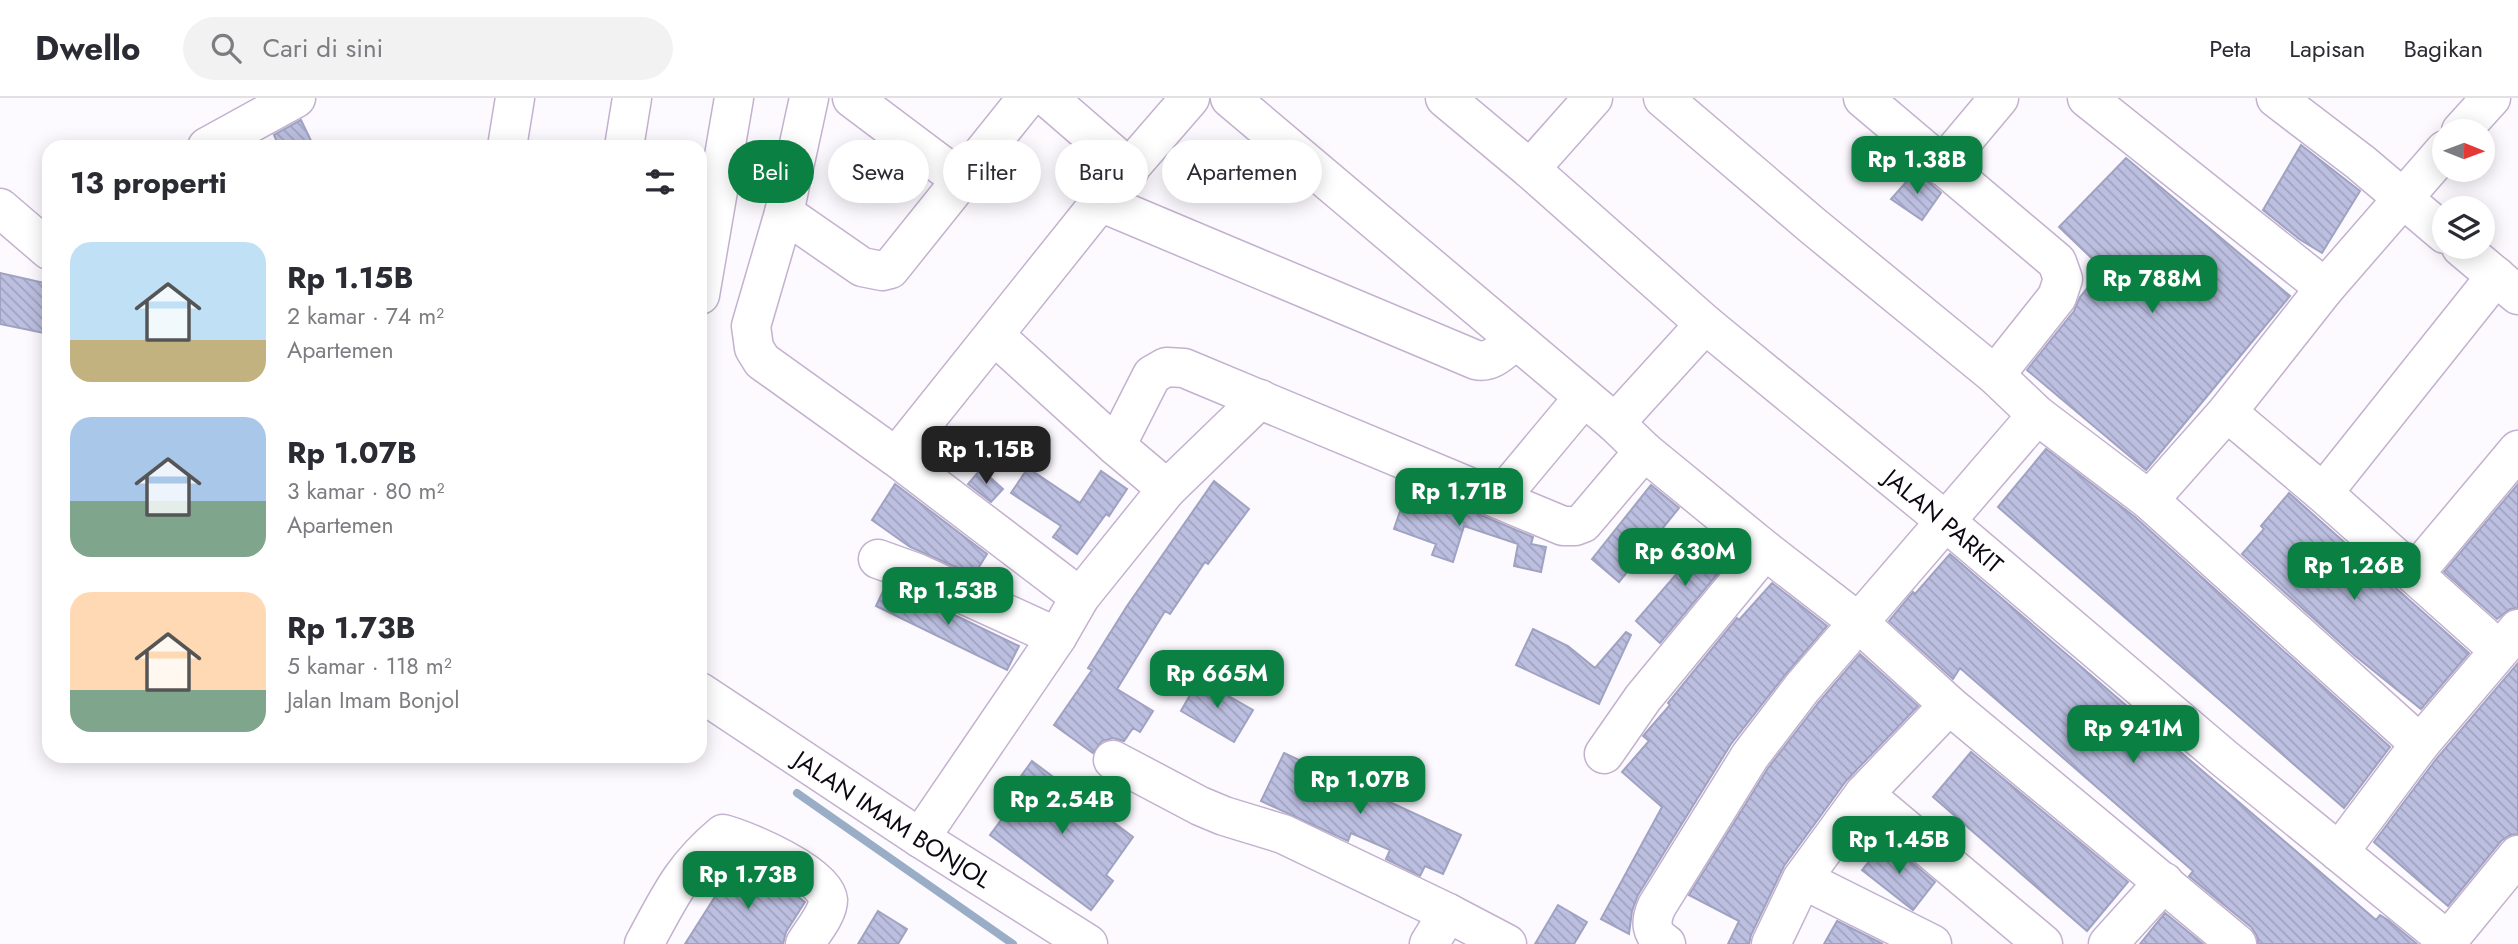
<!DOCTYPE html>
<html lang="id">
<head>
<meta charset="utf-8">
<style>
	:root { --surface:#fff; --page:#f2f2f3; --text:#2b2b33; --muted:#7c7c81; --line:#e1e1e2; --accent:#0b8043 }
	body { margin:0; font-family:Jost,sans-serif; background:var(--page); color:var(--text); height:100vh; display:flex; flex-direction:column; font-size:26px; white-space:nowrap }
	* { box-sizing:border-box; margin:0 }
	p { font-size:23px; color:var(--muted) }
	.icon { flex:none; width:38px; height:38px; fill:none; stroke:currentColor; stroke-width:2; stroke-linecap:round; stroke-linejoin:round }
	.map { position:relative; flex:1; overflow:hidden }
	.side { position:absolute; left:42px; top:42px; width:665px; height:623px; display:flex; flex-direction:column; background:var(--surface); border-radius:21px; box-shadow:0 4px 18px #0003 }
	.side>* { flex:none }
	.top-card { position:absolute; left:728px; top:42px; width:665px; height:63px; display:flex; gap:14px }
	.needle { width:46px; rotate:91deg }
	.controls { position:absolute; left:2432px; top:21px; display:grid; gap:14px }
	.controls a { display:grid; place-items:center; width:63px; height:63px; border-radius:50%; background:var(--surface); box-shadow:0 4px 18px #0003; font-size:35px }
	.price { position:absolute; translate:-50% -60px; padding:0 16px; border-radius:14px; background:var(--accent); color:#fff; font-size:23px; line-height:46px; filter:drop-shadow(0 2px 4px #0008) }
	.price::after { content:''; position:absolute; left:50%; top:42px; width:21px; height:16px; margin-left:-10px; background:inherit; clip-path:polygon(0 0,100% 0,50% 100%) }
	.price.on { background:#222; color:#fff }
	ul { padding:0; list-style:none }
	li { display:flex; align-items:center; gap:21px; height:175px; padding:0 28px }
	li span { display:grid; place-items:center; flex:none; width:196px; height:140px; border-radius:21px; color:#555 }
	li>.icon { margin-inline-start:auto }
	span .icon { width:84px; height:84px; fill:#fffc; stroke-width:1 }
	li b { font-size:30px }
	h2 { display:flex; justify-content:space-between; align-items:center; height:84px; padding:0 28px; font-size:30px }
	.pill { padding:0 24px; border-radius:32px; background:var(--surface); box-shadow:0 4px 18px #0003; font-size:24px; line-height:63px }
	.pill.on { background:var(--accent); color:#fff }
	header { display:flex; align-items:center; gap:42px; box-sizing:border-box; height:98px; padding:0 35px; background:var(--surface); border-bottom:2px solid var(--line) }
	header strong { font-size:33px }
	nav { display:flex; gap:38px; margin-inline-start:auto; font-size:24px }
	.search { width:490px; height:63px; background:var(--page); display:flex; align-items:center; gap:18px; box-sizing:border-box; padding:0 24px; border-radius:38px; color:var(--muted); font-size:26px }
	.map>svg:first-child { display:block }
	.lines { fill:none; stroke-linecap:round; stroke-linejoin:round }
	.stream { stroke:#99aec6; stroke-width:8 }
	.building { fill:url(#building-back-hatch); stroke:#a0a2c2; stroke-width:2 }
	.minor-casing { stroke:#c3b1cf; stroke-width:41 }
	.minor { stroke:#fff; stroke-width:38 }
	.labels { text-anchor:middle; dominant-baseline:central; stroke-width:7; stroke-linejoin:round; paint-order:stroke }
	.street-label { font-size:24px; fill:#0e0812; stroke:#fff }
</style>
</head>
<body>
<header>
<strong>Dwello</strong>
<div class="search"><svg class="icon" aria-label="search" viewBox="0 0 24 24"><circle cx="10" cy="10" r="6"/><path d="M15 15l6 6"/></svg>Cari di sini</div>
<nav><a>Peta</a><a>Lapisan</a><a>Bagikan</a></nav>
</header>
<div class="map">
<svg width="2518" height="846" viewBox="0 0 2518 846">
	<defs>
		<pattern id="building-back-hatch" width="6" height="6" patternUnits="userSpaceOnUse" patternTransform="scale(1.75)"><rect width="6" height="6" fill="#bcbfe0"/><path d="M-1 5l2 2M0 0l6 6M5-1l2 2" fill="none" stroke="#a0a3bf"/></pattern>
	</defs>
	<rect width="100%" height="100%" fill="#fcf9ff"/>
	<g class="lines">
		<path class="stream" d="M797,695L1013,846"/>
	</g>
	<path class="building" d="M301,22L314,49H279L274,37Z
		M2301,47L2360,93L2322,155L2299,141L2263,112Z
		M2126,60L2290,198L2146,372L2027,272L2074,213L2080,199L2103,171L2059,129Z
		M1916,73L1941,95L1922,122L1891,101Z
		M0,175L49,186V236L0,226Z
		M2046,351L2135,419L2390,649L2344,710L1998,409Z
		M1028,370L1080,405L1101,373L1127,391L1109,418L1106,416L1077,456L1053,439L1061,428L1011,395Z
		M981,371L1003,391L991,404L968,386Z
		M1214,383L1249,411L1208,466L1205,464L1170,516L1165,513L1117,591L1153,613L1140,634L1133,630L1124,643L1113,640L1102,643L1093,655L1054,627L1092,572L1088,570L1127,508Z
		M895,386L987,456L974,477L910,449L872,422Z
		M2518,386V510L2510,511L2497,521L2444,474Z
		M1409,387L1533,439L1531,446L1546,449L1541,474L1514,468L1518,446L1464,428L1453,464L1432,457L1436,446L1394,431Z
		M1651,387L1679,410L1619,484L1592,461Z
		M2289,395L2469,555L2421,611L2354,557L2242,456L2264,431L2261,428Z
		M1711,436L1734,456L1660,545L1636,523Z
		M1950,456L2376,822L2380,817L2388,822L2417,846H2258L2257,838L2251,829L2189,778L2193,773L1960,570L1953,581L1889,523L1913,494L1915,496Z
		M1772,485L1827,528L1785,577L1731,646L1638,797L1632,813L1629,836L1601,821L1662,709L1622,674L1649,643L1643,638L1670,607L1668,605L1737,520L1739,522Z
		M886,487L909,495L1019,548L1007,572L876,508Z
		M1533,531L1568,548L1595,570L1626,534L1631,537L1599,606L1516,567Z
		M1860,556L1918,608L1846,683L1784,768L1751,837L1749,846H1728L1739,823L1689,797L1768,670L1819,604Z
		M2518,565V736L2510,737L2501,743L2448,808L2374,744L2437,660Z
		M1199,581L1253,612L1234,644L1181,613Z
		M1971,654L2128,784L2087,833L1933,699Z
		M1284,655L1461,737L1443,776L1425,768L1420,778L1386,761L1390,752L1351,735L1348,743L1261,703Z
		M1032,663L1133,739L1106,777L1113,783L1091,812L990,737L1018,699L1010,693Z
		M1886,743L1935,784L1913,812L1862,772Z
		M737,764L762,775L779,786L780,785L805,804L786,834L783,846H685Z
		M1558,807L1587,824L1574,846H1535Z
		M878,813L907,831L898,846H858Z
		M2165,815L2203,846H2140Z
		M1837,823L1883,846H1824Z"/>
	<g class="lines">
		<defs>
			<g id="minor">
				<path d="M809,0L784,115L751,228L754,250L762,263L896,359L1080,499"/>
				<path d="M852,0L961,82"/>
				<path d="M1048,0L1130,71"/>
				<path d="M1230,0L1615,325L1644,353L1765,452L1858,524L1949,607L2237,846"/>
				<path id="s1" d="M1445,0L1530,71L1705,226L1932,412L2225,661L2448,843"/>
				<path d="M1663,0L1813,128L1995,277L2037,317L2149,402L2420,646"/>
				<path d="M1863,0L2057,164L2063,181L2057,199L1995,277"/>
				<path d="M2087,0L2325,190"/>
				<path d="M2276,0L2360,64L2445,136"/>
				<path d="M2461,33L2491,0"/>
				<path d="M207,49L296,0"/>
				<path d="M507,49L515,0"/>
				<path d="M624,49L632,0"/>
				<path d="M1942,68L1999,0"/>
				<path d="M1530,71L1593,0"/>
				<path d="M1100,104L1476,262C1492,266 1504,251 1516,242"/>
				<path d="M0,110L49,152"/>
				<path d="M784,115L862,169L882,173L890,171L1027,0"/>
				<path d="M2461,149L2518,197"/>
				<path d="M700,197L734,0"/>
				<path d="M994,237L1116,348L1167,391"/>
				<path d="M2227,314L2323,395L2499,552"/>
				<path d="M1615,325L1705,226"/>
				<path d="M1116,348L1152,277L1166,269L1184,270L1563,428H1575L1583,425L1644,353"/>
				<path d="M896,359L1100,104L1190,0"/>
				<path d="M2323,395L2496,178"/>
				<path d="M1499,401L1584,299"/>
				<path d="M2149,402L2227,314L2325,190L2445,52"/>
				<path d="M878,461L917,475L1057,539"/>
				<path d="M2414,476L2518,352"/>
				<path id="s2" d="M700,594L920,740L1088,846"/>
				<path d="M1604,656L1643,600L1765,452"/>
				<path d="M1113,662L1200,708L1224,718L1283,736L1448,815"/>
				<path d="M1864,696L2043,846"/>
				<path d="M920,740L1057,539L1080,499L1167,391L1260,301"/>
				<path d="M2339,754L2420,646L2518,531"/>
				<path d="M1802,781L1932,846"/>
				<path d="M644,846C669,800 682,770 723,736C746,742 826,776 828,802C828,816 812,834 805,846"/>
				<path d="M1429,846L1448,815L1507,846"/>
				<path d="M1666,846C1650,836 1650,823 1657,808L1750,658L1802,590L2037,317"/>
				<path d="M1771,846L1802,781L1864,696L1949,607"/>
				<path d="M2108,846L2164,784"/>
				<path d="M2445,846L2518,757"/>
			</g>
		</defs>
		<use href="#minor" class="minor-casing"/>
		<use href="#minor" class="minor"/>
	</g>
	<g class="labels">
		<g class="street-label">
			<text stroke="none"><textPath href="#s1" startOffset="654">JALAN PARKIT</textPath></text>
			<text stroke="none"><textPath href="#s2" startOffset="231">JALAN IMAM BONJOL</textPath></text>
		</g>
	</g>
</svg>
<div class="controls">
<a><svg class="needle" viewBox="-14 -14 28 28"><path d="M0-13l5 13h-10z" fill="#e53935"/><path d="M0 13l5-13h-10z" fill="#7c7c81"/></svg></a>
<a><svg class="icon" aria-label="layers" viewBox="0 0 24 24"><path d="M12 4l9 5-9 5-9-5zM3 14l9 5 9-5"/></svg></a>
</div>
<b class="price" style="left:1917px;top:98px">Rp 1.38B</b>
<b class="price" style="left:2152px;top:217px">Rp 788M</b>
<b class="price on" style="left:986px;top:388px">Rp 1.15B</b>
<b class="price" style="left:1459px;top:430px">Rp 1.71B</b>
<b class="price" style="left:1685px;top:490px">Rp 630M</b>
<b class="price" style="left:2354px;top:504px">Rp 1.26B</b>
<b class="price" style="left:948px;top:529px">Rp 1.53B</b>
<b class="price" style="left:1217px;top:612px">Rp 665M</b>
<b class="price" style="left:2133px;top:667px">Rp 941M</b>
<b class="price" style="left:1360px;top:718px">Rp 1.07B</b>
<b class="price" style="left:1062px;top:738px">Rp 2.54B</b>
<b class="price" style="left:1899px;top:778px">Rp 1.45B</b>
<b class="price" style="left:748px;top:813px">Rp 1.73B</b>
<div class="top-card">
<a class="pill on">Beli</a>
<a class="pill">Sewa</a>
<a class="pill">Filter</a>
<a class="pill">Baru</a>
<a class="pill">Apartemen</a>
</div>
<section class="side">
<h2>13 properti<svg class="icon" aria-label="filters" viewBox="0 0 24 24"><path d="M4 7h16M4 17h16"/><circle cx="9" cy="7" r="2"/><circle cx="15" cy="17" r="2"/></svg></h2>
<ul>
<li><span style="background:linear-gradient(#bfe0f5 70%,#c2b280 0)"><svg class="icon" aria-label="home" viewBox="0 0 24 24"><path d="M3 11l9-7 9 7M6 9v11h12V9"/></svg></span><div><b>Rp 1.15B</b><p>2 kamar · 74 m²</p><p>Apartemen</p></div></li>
<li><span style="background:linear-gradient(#a9c7e8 60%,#7fa58c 0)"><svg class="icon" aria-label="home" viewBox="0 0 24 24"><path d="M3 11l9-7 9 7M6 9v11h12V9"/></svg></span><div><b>Rp 1.07B</b><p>3 kamar · 80 m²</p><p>Apartemen</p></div></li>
<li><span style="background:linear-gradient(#ffd9b3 70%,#7fa58c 0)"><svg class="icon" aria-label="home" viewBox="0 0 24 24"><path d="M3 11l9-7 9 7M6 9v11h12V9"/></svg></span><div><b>Rp 1.73B</b><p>5 kamar · 118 m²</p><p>Jalan Imam Bonjol</p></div></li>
</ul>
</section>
</div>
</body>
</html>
